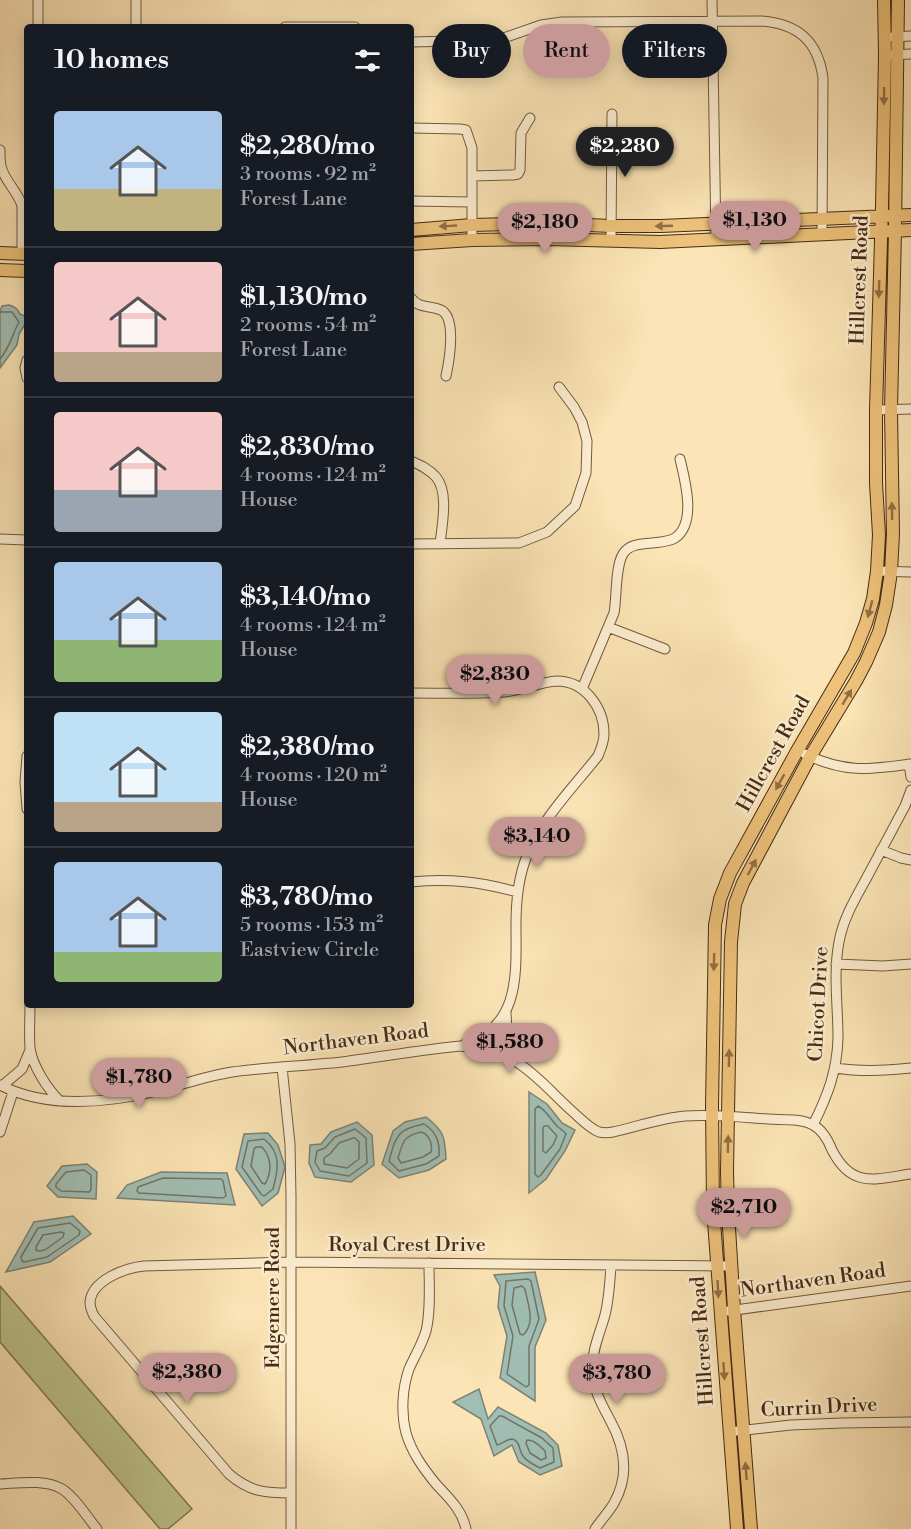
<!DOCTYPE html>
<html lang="en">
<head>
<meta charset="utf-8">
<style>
	:root { --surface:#171b24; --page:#242831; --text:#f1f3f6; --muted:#9ea1a6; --line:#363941; --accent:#c59692 }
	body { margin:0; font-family:"Libre Bodoni",serif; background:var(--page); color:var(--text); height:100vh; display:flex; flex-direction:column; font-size:22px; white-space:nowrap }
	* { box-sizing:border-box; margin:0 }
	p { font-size:20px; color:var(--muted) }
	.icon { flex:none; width:33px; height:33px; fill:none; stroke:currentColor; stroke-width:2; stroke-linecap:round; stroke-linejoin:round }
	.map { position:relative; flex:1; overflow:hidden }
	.drawer { position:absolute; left:24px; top:24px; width:390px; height:984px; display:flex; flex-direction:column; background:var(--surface); border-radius:6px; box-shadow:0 3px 15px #0003 }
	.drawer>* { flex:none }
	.top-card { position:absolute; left:432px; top:24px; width:388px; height:54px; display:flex; gap:12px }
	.price { position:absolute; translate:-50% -51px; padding:0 14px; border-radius:21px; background:var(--accent); color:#111; font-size:20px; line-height:39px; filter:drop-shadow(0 2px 3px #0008) }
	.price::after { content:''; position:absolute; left:50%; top:36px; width:18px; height:14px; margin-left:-9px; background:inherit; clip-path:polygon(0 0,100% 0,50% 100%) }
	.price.selected { background:#222; color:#fff }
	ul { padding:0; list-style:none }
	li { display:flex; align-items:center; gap:18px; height:150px; padding:0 30px }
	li+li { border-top:2px solid var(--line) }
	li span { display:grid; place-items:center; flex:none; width:168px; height:120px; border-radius:6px; color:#555 }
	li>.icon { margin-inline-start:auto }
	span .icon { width:72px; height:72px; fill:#fffc; stroke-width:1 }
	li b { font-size:26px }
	h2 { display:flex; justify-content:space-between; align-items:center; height:72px; padding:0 30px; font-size:26px }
	.pill { padding:0 21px; border-radius:27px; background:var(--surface); box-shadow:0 3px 15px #0003; font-size:21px; line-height:54px }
	.pill.selected { background:var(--accent); color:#111 }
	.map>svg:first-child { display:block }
	.green { fill:#bec48d; stroke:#827852; stroke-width:1.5 }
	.water { fill:#a0beb4; stroke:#7c8375; stroke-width:1.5 }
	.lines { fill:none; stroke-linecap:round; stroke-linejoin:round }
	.shore { stroke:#737465; stroke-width:1.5 }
	.minor-casing { stroke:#73593e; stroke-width:11 }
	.major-casing { stroke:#462b16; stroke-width:14 }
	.minor { stroke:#fcedcf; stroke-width:9 }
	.major { stroke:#eec27a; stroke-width:12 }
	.oneway { fill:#926f43 }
	.labels { text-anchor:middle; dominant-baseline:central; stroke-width:5; stroke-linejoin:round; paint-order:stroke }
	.street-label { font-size:20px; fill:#462b16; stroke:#fcedcf }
</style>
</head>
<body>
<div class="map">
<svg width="911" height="1529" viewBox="0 0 911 1529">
	<rect width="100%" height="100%" fill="#fbe4b5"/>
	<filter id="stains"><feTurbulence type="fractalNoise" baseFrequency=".00333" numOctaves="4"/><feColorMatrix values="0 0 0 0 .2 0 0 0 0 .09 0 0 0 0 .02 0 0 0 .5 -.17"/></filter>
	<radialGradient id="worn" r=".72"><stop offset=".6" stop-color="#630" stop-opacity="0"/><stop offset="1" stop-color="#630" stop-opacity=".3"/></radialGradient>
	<path class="green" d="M0,1286L192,1509L168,1529H160L0,1342Z"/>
	<path class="water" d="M9,305C15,307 17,308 20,314L27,317V321L19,334L17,345L0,368V311L2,306Z
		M529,1092L547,1104L562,1123L575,1130L565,1151L546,1179L529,1193Z
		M426,1117C444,1131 445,1137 446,1159L429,1170L399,1178L382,1164L393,1131L405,1122Z
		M357,1122L372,1135L374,1165L351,1182L315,1177L309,1163L310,1145L321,1144L331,1132Z
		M268,1133L278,1145L285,1167L278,1193L262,1206L236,1169L244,1134Z
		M87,1164L97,1172L96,1199L58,1197L47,1186L62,1166Z
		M161,1172L227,1173L235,1205L117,1198L127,1185Z
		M73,1216L91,1234L50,1262L6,1272L34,1222Z
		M535,1272L546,1320L535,1347V1401L500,1378L507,1336L498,1307L500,1286L494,1275Z
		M479,1389L488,1419L498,1407L546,1433L558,1445L562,1466L540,1475L519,1462L512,1445L494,1456L481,1419L453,1402Z"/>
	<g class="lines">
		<path class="shore" d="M0,312H12L19,322C12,335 10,347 0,359
			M538,1106C547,1111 551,1120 558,1127C561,1129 564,1131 566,1134L560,1149L541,1175L538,1177L535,1174V1109Z
			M424,1124C436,1132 440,1141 439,1156L426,1164L399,1171L389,1161C396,1136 397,1129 424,1124Z
			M544,1126H548L557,1136L553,1145L546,1153L543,1151V1128Z
			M355,1129L366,1138L367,1163L349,1176L320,1171L315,1162L317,1151L325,1148L335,1137Z
			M421,1132C429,1134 433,1144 431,1152L423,1157L401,1163L398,1158C403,1142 403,1136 421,1132Z
			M353,1138H355L359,1142V1159L347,1168L324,1164V1158L330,1154L339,1143Z
			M264,1139C282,1153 278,1170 273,1189L264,1196L261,1194L242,1167L248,1141Z
			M256,1147H262C272,1158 272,1172 265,1184L262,1183L251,1166L254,1149Z
			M84,1170L91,1175V1190L89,1192L61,1191L56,1187V1184L66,1172Z
			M163,1178L221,1179L223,1181L226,1196L223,1198L139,1193L137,1191L138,1187Z
			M70,1223L80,1231L79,1235L47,1257L24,1262L22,1261L21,1257L38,1228Z
			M61,1232L64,1233L63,1237L45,1250L39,1251L36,1250V1247L43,1235Z
			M528,1279L531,1281L539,1319L529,1346V1385L526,1387L507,1374L513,1336L504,1306L506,1281Z
			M522,1286L525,1289C528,1305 536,1323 523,1335L520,1334L512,1305L514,1288Z
			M499,1416H502L542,1438L553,1448L554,1462L540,1468C534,1465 526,1461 523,1456C519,1451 520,1440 512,1439C507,1439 502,1444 497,1445L490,1426Z
			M527,1440C534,1440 540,1446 545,1451L546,1458L541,1460L530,1453L526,1443Z"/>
		<defs>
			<path id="minor" d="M712,0L716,239
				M38,27V0
				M136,27V0
				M285,27H355
				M892,37L911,36
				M411,42L498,40L541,25L562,22L762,21C798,24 818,41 823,78L822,234
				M893,55L911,54
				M411,128L460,129L466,130L472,148V240
				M0,150C0,155 0,161 1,166C4,181 18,191 22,206V254
				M472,176L513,175L518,174L520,170L521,133L530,118
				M411,201L471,202
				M611,241L612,114
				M411,298C419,309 430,305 441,310C457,318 449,362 446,376
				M27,360L25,368L27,378
				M876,410L911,409
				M411,461C420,465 429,469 436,477C449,492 442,525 440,544
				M0,539L27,540
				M411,544L519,543L547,532L575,506L586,473L587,441L582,422L574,407L559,387
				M877,571L911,572
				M608,627L665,649
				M582,689L614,613C617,597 615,567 623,554C629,544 642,544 652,543C659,542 668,542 675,538C697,523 685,480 680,459
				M411,693C442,693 473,694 503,692C521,691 539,682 557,681C585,681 604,708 604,734C604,742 601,749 598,756C572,789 540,820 525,861C518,881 516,903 516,924C516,973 521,1026 465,1044
				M805,754C844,773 869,770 911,764
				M27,756L25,782L27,809
				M909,764L911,777
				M881,850L901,858L911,860
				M411,882C449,878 481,882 517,892
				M836,964L883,966L911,964
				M30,1005C30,1019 29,1034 30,1048C32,1065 48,1090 60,1101
				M506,1013L507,1030L513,1049L515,1061
				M282,1067L290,1144L291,1197V1529
				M835,1068C861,1072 885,1071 911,1068
				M0,1085C47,1109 107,1103 157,1091C182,1085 206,1076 232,1072C268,1067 305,1066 342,1062C381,1057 420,1050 460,1046C481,1048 504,1053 521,1065C540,1078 556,1097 573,1112C581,1119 589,1128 599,1132C604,1133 608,1133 613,1132C636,1127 661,1118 685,1116C712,1114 740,1117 768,1119C782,1120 800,1118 813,1125C823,1130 828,1140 832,1150C852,1189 875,1179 911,1174
				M2,1086L22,1069L30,1050
				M813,1125C828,1095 837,1071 838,1038C838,1006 833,973 839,942C843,919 855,899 866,879C879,855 892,830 905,806L911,790
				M0,1132L13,1092
				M429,1263C429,1285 431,1310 426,1331C422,1345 414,1357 409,1369C402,1389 401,1413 406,1433C412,1453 423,1468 436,1484C449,1498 462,1510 466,1529
				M728,1311L911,1286
				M737,1431L791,1425L843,1423L911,1422
				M0,1484C19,1483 45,1479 62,1489C75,1497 87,1517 97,1529
				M291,1493C265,1493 250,1492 229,1474L94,1316C92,1312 90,1307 90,1302C92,1280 125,1268 144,1266L291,1262L731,1266
				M595,1529C601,1520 609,1512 614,1503C630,1475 625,1447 610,1420C601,1403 593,1389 592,1369C592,1350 600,1333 605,1315C609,1299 610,1282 611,1265"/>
			<path id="major" d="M411,230L472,225L543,223L611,226H661L911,215
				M411,244L472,240L548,239L660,242L911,230
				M0,253L27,254
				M0,270L27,271
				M737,1529L713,1208L712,1106L715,925L720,899L730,873L797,751L854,653L866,623L873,599L877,571L879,535L876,483V410L882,207L885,55L884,0
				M751,1529L734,1309L728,1211L727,1171L731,942L735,904L743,883L810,757L856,681L866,662L879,632L886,605L891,572L893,534L891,410L895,231L898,0"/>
		</defs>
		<use href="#minor" class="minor-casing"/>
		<use href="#major" class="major-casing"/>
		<use href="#minor" class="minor"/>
		<use href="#major" class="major"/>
	</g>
	<defs><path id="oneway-solid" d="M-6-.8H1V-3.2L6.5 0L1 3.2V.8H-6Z" transform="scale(1.5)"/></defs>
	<g class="oneway">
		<use href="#oneway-solid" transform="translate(884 96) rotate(91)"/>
		<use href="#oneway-solid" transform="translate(448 226) rotate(177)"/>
		<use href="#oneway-solid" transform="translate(664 226) rotate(178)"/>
		<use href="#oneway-solid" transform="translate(879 289) rotate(92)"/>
		<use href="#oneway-solid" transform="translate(892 511) rotate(-91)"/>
		<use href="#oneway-solid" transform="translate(870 609) rotate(105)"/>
		<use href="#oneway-solid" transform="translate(847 697) rotate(-59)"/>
		<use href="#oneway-solid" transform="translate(780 782) rotate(119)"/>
		<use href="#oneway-solid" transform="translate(752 867) rotate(-62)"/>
		<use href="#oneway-solid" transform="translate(714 962) rotate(91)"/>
		<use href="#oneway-solid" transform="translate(729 1058) rotate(-89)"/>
		<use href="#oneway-solid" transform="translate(728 1144) rotate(-89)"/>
		<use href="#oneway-solid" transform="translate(718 1289) rotate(87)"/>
		<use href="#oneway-solid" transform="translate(724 1371) rotate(86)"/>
		<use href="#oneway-solid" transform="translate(746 1471) rotate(-94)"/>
	</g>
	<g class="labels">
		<g class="street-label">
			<text transform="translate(860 280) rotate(-88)">Hillcrest Road</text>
			<text transform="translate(774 754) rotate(-61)">Hillcrest Road</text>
			<text transform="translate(819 1004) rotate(-87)">Chicot Drive</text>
			<text transform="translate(356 1040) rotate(-7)">Northaven Road</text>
			<text x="407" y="1245">Royal Crest Drive</text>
			<text transform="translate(813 1281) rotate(-8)">Northaven Road</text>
			<text transform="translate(273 1298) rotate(-90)">Edgemere Road</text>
			<text transform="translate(703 1341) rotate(-94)">Hillcrest Road</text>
			<text transform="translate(819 1408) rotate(-3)">Currin Drive</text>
		</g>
	</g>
	<rect width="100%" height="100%" filter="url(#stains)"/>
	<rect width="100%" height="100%" fill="url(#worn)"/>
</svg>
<b class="price selected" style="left:625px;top:178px">$2,280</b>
<b class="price" style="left:755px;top:252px">$1,130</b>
<b class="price" style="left:545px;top:254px">$2,180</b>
<b class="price" style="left:495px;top:706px">$2,830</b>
<b class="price" style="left:537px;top:868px">$3,140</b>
<b class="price" style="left:510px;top:1074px">$1,580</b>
<b class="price" style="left:139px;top:1109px">$1,780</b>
<b class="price" style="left:744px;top:1239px">$2,710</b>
<b class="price" style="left:187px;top:1404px">$2,380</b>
<b class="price" style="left:617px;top:1405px">$3,780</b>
<div class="top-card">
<a class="pill">Buy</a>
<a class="pill selected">Rent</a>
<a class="pill">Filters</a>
</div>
<section class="drawer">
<h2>10 homes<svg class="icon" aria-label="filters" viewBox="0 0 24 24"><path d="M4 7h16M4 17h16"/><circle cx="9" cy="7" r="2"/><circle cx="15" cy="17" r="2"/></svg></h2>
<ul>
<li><span style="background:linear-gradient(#a9c7e8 65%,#c2b280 0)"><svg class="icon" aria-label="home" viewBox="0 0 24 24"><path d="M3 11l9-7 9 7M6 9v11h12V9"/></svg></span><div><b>$2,280/mo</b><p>3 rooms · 92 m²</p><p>Forest Lane</p></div></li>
<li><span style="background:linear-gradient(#f6c9c9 75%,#b9a48a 0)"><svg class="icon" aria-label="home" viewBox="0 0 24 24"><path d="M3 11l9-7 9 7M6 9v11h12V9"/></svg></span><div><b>$1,130/mo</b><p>2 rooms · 54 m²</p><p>Forest Lane</p></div></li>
<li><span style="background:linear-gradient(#f6c9c9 65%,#9aa5b1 0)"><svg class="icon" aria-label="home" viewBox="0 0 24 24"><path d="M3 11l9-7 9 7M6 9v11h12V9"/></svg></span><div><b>$2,830/mo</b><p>4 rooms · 124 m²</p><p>House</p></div></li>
<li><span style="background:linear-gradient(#a9c7e8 65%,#8fb573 0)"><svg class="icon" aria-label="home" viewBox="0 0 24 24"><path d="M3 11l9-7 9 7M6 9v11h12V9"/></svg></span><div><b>$3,140/mo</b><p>4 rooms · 124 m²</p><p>House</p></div></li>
<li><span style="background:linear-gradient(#bfe0f5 75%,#b9a48a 0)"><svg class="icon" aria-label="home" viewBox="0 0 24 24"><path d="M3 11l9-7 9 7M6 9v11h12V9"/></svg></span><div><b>$2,380/mo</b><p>4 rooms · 120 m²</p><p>House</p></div></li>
<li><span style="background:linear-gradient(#a9c7e8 75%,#8fb573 0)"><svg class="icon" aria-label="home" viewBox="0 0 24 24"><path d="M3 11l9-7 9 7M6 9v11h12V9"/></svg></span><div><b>$3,780/mo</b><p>5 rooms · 153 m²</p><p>Eastview Circle</p></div></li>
</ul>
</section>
</div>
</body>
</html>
